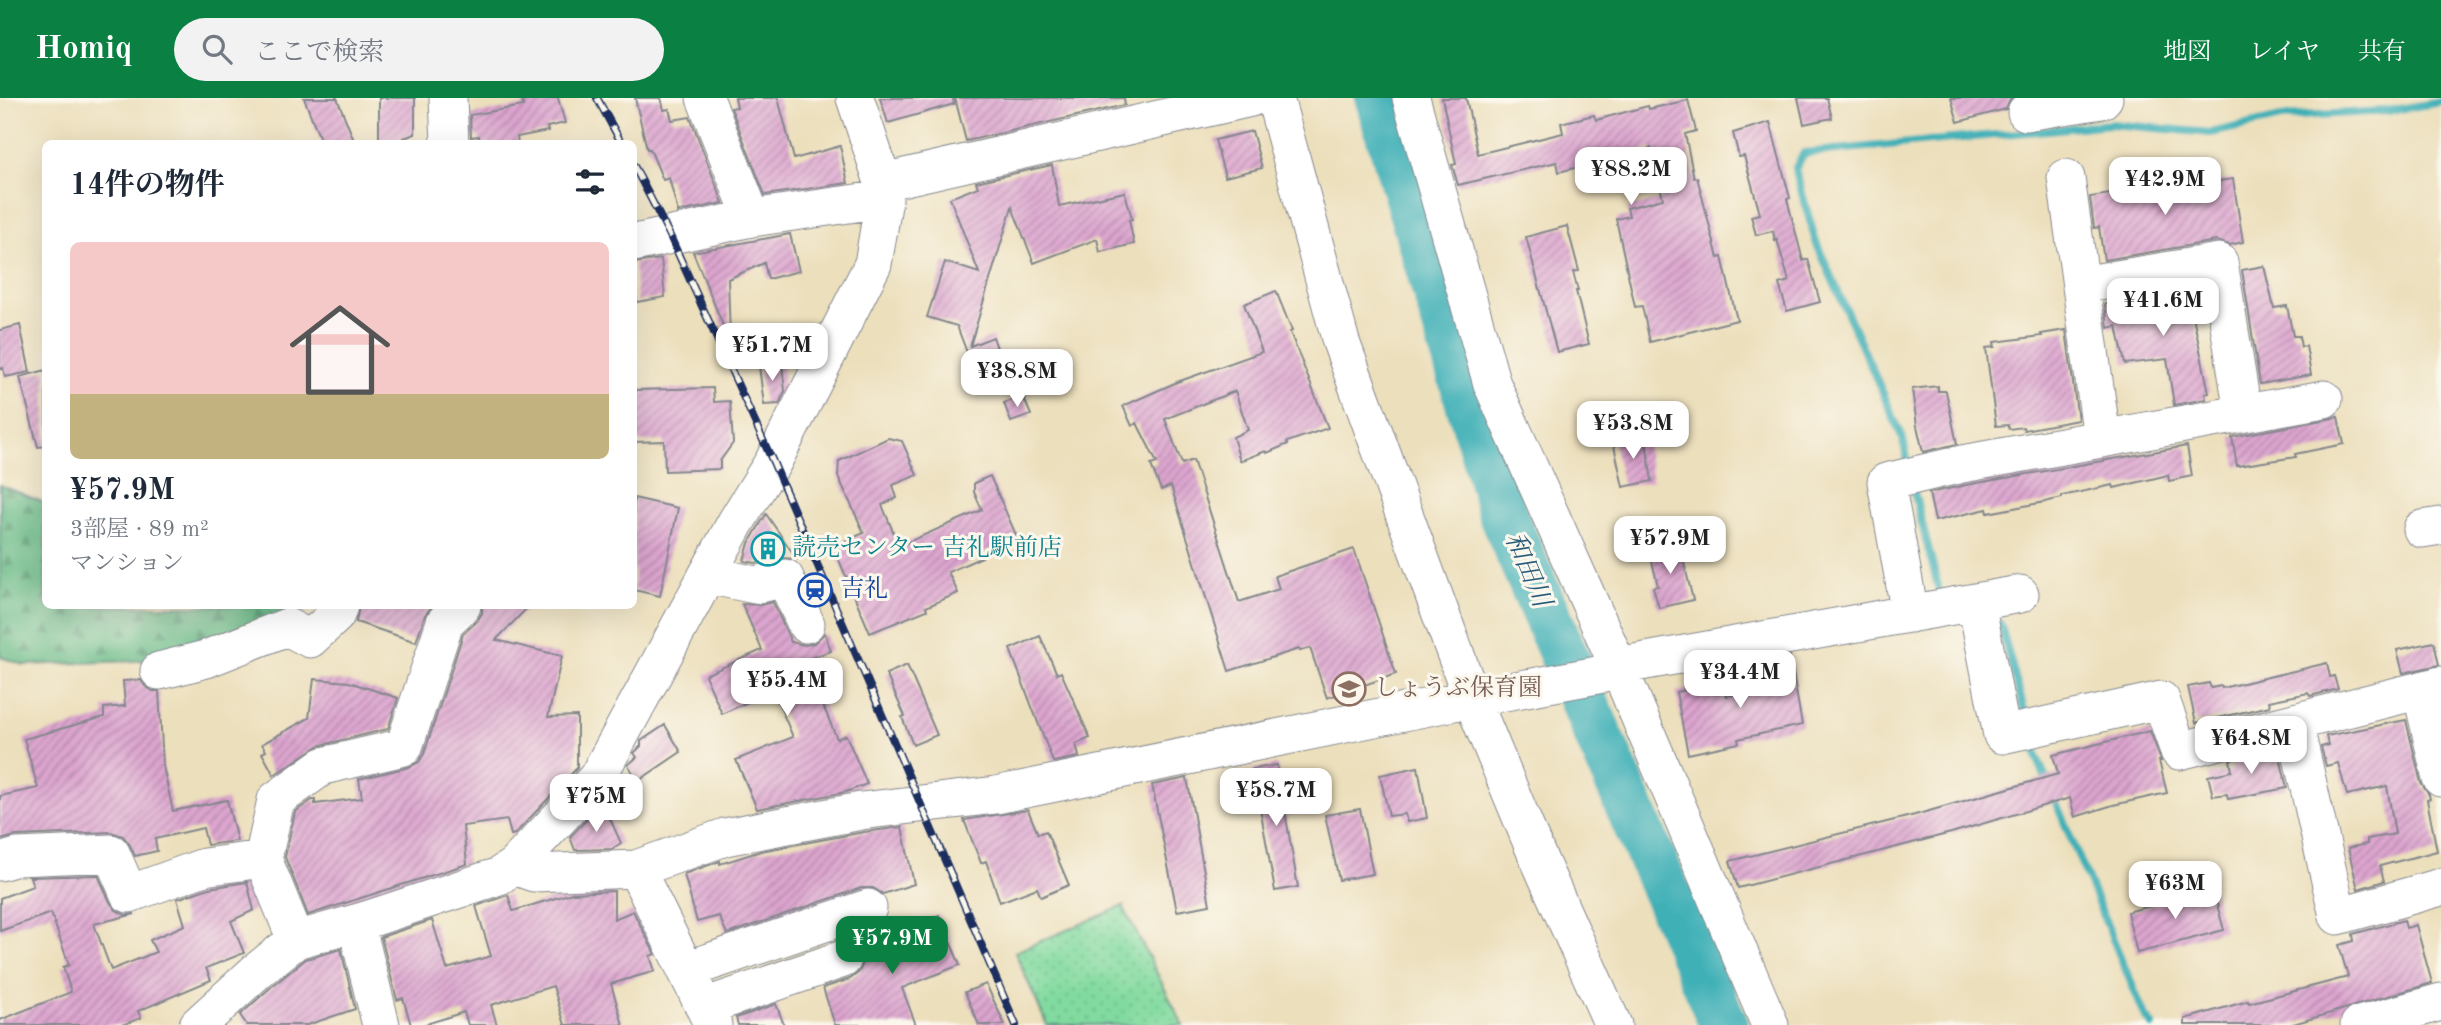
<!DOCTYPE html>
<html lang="ja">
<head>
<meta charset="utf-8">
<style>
	:root { --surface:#fff; --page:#f2f2f3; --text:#1f2937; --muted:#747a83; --accent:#0b8043 }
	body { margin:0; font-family:"Old Standard TT","Noto Serif JP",serif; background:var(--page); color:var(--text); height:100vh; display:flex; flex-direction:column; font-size:26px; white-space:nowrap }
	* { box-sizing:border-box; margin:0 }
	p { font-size:23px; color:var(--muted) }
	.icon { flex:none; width:38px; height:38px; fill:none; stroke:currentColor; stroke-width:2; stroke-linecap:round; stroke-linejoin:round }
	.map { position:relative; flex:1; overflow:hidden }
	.panel { position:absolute; left:42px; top:42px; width:595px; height:469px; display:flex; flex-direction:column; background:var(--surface); border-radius:10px; box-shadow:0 7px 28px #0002 }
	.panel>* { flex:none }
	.price { position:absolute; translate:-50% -60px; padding:0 16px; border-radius:14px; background:#fff; color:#222; font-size:23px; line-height:46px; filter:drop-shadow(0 2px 4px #0008) }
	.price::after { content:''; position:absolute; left:50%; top:42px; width:21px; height:16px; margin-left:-10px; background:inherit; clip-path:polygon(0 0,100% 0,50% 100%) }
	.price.on { background:var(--accent); color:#fff }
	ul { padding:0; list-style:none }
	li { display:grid; align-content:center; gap:14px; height:371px; padding:0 28px }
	li span { display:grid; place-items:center; height:217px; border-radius:10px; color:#555 }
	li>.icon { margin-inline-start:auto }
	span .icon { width:126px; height:126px; fill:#fffc; stroke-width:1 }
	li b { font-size:30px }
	h2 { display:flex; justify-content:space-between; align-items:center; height:84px; padding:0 28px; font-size:30px }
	header { display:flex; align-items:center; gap:42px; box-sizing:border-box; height:98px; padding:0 35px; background:var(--accent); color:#fff }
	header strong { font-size:33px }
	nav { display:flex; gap:38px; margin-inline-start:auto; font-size:24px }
	.search { width:490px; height:63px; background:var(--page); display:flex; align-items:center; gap:18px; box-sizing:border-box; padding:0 24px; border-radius:38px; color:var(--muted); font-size:26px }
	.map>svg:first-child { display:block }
	.green { fill:url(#green-dots); stroke:#4e847e; stroke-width:2 }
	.forest { fill:url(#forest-firs); stroke:#427472; stroke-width:2 }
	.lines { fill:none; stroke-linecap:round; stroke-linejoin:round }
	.stream { stroke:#40b0b7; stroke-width:8 }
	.river { stroke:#40b0b7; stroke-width:49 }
	.building { fill:url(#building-hatch) }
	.minor-casing { stroke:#84878d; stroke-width:39 }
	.minor { stroke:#fff; stroke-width:37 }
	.rail-casing { stroke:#1b2f5e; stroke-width:8 }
	.rail { stroke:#fbf7ec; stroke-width:5; stroke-dasharray:16; stroke-linecap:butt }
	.labels { text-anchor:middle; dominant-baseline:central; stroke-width:6; stroke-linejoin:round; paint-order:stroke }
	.culture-label { font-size:24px; fill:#0d838f; stroke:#fbf7ec; text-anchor:start }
	.transit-label { font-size:24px; fill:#164399; stroke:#fbf7ec; text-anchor:start }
	.education-label { font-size:24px; fill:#785e54; stroke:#fbf7ec; text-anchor:start }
	.water-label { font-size:26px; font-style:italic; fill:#285c7d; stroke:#fbf7ec }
</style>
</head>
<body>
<header>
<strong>Homiq</strong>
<div class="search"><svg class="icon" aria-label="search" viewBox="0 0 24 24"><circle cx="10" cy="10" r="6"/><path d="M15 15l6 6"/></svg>ここで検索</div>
<nav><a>地図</a><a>レイヤ</a><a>共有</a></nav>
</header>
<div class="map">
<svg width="2441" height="927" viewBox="0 0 2441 927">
	<defs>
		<pattern id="green-dots" width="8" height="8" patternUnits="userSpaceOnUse" patternTransform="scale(1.75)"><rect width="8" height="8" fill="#81da9f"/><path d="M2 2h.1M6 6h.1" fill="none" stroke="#6fbb8b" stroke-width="1.8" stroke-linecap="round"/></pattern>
		<pattern id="forest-firs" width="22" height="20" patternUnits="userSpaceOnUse" patternTransform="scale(1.75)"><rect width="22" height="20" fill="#68ba86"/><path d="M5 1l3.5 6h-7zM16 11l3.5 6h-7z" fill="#559871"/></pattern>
		<pattern id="building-hatch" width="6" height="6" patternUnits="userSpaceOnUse" patternTransform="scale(1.75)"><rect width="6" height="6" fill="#dda5cf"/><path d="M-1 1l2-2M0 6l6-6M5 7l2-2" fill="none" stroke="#b287ab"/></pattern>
	</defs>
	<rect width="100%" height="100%" fill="#fbf7ec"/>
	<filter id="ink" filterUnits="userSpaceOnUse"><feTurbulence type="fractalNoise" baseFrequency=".0143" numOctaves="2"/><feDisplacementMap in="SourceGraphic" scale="14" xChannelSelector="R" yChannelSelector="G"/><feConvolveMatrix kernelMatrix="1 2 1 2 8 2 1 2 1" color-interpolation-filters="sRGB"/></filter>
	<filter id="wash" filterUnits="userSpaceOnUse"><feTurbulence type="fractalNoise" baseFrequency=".00686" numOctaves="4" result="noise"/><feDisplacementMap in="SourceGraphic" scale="28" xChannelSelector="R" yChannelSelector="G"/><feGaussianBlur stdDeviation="1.57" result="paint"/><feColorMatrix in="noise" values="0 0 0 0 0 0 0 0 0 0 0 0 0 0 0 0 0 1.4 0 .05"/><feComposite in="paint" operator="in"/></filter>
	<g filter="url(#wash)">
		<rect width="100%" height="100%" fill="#ecdfbc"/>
		<path class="green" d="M1123,808L1183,927H1047L1015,854Z"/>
		<path class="forest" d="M0,387L45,405L46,508H312L190,561L24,567L0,559Z"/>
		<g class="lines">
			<path class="stream" d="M1909,370L1903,341L1816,144L1795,71L1804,55L2111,26L2211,35L2281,19L2387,13L2441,4
				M1912,386L1940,496L1943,498
				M1989,520L2000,525L2027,622
				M2031,638L2037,659L2145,918L2153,927"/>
			<path class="river" d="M1379,0L1503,417L1724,927"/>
		</g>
		<g id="blocks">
			<path class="building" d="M304,0H337L353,40L340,46H322Z
				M379,0H415V36L404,40L405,46H379Z
				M522,0H558L565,25L547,29L548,33L517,39L518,46H480L479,38L471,39L470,17L523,8Z
				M635,0H661L664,12L669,11L672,22L690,19L723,105L678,114L669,80L663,82L650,51H647Z
				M735,0H778L794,61L840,48L848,85L765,97L731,10L737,9Z
				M880,0H953L954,6L888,25Z
				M955,0H1124L1125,7L966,43Z
				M1442,0H1466L1478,56L1563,35L1561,25L1594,17L1596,22L1648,8L1649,11L1688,2L1696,33L1685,36L1694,80L1697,79L1718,160L1722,159L1737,222L1650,244L1642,208L1635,209L1616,121L1629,118L1627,110L1663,101L1651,50L1559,74L1557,64L1458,87L1452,67L1456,66Z
				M1798,0H1827L1832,20L1804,26Z
				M1951,0H2011L2006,11L1958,24Z
				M1770,24L1790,100L1787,101L1803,163L1808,161L1820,204L1787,213L1779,186L1789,183L1777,142L1775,143L1773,133L1756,137L1751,118L1760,116L1744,58L1739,59L1733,35Z
				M1252,33L1262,70L1225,79L1215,42Z
				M1052,67L1059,108L1125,94L1132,121L1129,122L1134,146L1100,154L1097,141L1034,165L1012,109L970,248L993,239L1008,281L981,292L957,228L927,219L945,164L979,175L950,100L978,89L976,84Z
				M2153,69L2158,97L2205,89L2204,85L2233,81L2243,144L2230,147L2216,143L2104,162L2099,129L2094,130L2090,99L2131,93L2128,73Z
				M1567,128L1579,173L1573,174L1578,193H1576L1589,246L1557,254L1526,139Z
				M790,136L799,173L768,181L764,165L728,181L730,239L728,240L693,154Z
				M661,161L665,199L637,204L634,165Z
				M2264,168L2274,210L2287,208L2293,238H2299L2301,249L2306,248L2311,277L2260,286L2242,172Z
				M2198,189L2201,207L2191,209L2209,295L2205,296L2206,301L2174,307L2167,261L2125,266L2117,228L2108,230L2105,206H2111L2110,203Z
				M1276,193L1292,233L1290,234L1328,330L1287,344L1288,346L1267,355L1266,353L1240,363L1233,339L1248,332L1235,293L1165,321L1182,366L1193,362L1239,504L1279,491L1275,478L1354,451L1396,576L1327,600L1310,550L1300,553L1299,551L1229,573L1171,388L1161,392L1151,367L1157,365L1137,325L1132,328L1123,308L1177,284L1262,254L1244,206Z
				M20,227L30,274L5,279L3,270L0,271V232Z
				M2066,232L2078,322L2024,332L2023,329L2009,331L2008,327L1996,328L1986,250L1995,249L1994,244L2042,238L2041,236Z
				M782,265L785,293L779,306L764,307L759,268Z
				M46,272V348L38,349L20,279Z
				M1938,288V293H1946L1957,346L1923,354L1917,328L1912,291Z
				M713,290L714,304L730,303L733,345L720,363V371L665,373L664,343L634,344V292Z
				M1023,298L1031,317L1011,324L1004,305Z
				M2338,319L2344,346L2295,356L2296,359L2237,368L2232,339Z
				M1645,337L1652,383L1623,389L1613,343Z
				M888,340L902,343L917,377L893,387L897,400L882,407L899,448L982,412L974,394V385L990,378L1017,439L980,456L982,459L948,474L958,495L926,509L927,512L870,535L833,448L864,435L838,378L839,363Z
				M2187,348L2192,378L2169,383L2168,377L2114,390L2113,387L2062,398V400L2045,404L1988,415L1987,411L1935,423L1929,395L1966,387Z
				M634,400L678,410L660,498L634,492Z
				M766,416L797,461L781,460L756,465L744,463L749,445Z
				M1679,444L1693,502L1659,510L1653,489L1658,488L1649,451Z
				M773,504L791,544L805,547L814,545L825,535L831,553L804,562L837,641L846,637L867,686L846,694L757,711L736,662L793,639L773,592L722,616L705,577L762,552L742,506L760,507Z
				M359,508H432L425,517L416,544L356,524Z
				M482,508H529L496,542L562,558L548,619L577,618V670L515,736L511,737L507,722L463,728L467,766L308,817L285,759L295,714L312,702H315V706L362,700L359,681L409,669L419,664L424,656L463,536L477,523L482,515Z
				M1040,538L1057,576L1061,574L1090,640L1076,646L1079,659L1053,664L1010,551Z
				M2434,544L2439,567L2403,575L2397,552Z
				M1790,558L1802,627L1738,641L1739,645L1688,656L1676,594L1713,587L1714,596L1725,594L1726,598L1769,590L1764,563Z
				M2327,565L2330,579L2334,578L2338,591L2310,598L2308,595L2269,603L2270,608L2196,625L2188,589L2209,585L2211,590L2221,588L2222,590Z
				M907,567L937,637L913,647L902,619L905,618L886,576Z
				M314,581L349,584L398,600L388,631L318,648L274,677L262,655L266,653L262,646L309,620Z
				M141,582L145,588L153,593H159L163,668L173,713L227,702L237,743L207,747L203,730L155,741L157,753L135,758L130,747L123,738L111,734L16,738L0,742V698L38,690L24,641L104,619V610L125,608L123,583Z
				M2406,622L2421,685L2429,697L2430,701L2427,702L2437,753L2380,768L2384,783L2358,791L2348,750L2367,746V741L2395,736L2387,688L2347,697L2338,665L2326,668L2321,649L2328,647L2326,638Z
				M665,627L681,654L638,683L628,667L637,659L634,655L641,648V643Z
				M2150,633L2161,663H2159L2167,695L2113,707L2075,719L2070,700L1951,735L1738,790L1730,763L1915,717L2058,676L2053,657Z
				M2278,650L2287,690L2228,701L2227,696L2213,698L2208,678L2232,673L2230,662Z
				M1277,667L1298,789L1275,793L1253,671Z
				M1418,669L1427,720L1407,724L1405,716L1389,718L1380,677Z
				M1187,680L1210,807L1177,813L1152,687Z
				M1360,711L1373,776L1339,782L1325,717Z
				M606,712L621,745L612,751L575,752L570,739L589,719Z
				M1028,712L1038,736L1046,733L1069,787L1041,799L1037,790L1000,804L986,763L981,765L964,722Z
				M902,729L914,786L883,796L873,790H861L727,836L719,818L697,824L684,776L720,763V766L761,753L864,734Z
				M98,777L110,804L116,812L125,817L135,816L94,826L111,872L156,854L150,842L185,827L177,801L209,790L247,784L254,812L231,823L244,855L206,870L211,882L138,913L141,920L122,927H0V922L71,894L63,869L69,867L51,815L0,833V800L33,788L30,779Z
				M2213,792L2224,832L2137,855L2127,814Z
				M614,793V821L633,813L655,856L650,858L655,873L611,886L623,927H565L553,888L491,907L497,927H468L464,914L423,927H411L403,900L397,902L381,839L432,822L447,871L491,858L476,808L508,797L513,813L572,795Z
				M939,817L960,867L902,890L916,927H835L823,890L850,881L859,874L864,863L882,856L876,840Z
				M2404,822L2406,830L2416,827L2432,885L2290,927H2185V921L2248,903L2249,905L2348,879L2339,847L2354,843L2353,836Z
				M341,851L355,911L307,927H247L240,917L271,889L306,861Z
				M986,886L1005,927H979L965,894Z
				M776,906L784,927H738L736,920Z"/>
		</g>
	</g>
	<g filter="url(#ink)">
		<use href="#blocks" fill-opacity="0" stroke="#84878d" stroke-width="2"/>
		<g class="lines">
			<defs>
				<path id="minor" d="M448,0L450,46
					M705,0L752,120
					M1275,0L1341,244L1472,601L1533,748L1613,927
					M1411,0L1492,286L1618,568L1770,927
					M2026,14L2102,2L2104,0
					M2066,80L2102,340
					M883,84L1251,0
					M634,145L752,120L884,101
					M2081,187L2219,164L2243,315
					M2422,431L2441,428
					M707,477L756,487L785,480L806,526
					M1976,504L2002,637L2161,602L2179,653L2441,587
					M1910,516L1886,384L1962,366L2324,301
					M159,573L206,561L287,529L310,541L336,517L339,508
					M2421,592L2441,680
					M2294,624L2338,818L2441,789
					M0,764L17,759L111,755L129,796L204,769L263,761
					M514,768L534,775L636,771L713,927
					M636,771L725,739L861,713L996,697L1483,598L1603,576L1618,568L2020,496
					M356,825L381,927
					M296,842L263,761L276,702L323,668L404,649L445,524L462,508
					M686,872L868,810
					M704,909L843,861
					M198,927L257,873L296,842L366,822L499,778L514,768L597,680L736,424L773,364L873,166L884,101L883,84L855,0
					M2359,927L2441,904"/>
			</defs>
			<use href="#minor" class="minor-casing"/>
			<use href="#minor" class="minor"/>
			<defs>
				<path id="rail" d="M597,0L622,46
					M634,68L670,138L773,364L1016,927"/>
			</defs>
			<use href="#rail" class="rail-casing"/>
			<use href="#rail" class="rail"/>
		</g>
	</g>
	<defs>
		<symbol id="building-ring" viewBox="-11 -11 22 22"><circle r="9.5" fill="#fbf7ec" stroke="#0f9aa8" stroke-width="1.5"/><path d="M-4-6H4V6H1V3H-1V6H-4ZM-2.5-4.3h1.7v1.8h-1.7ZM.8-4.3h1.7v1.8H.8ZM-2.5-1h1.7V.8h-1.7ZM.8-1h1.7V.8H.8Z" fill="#0f9aa8"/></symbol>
		<symbol id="station-ring" viewBox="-11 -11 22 22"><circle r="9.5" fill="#fbf7ec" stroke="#1a4fb4" stroke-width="1.5"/><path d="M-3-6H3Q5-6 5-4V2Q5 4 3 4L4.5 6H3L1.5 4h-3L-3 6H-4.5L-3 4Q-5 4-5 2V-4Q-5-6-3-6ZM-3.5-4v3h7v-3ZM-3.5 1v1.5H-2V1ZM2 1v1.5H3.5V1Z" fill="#1a4fb4"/></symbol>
		<symbol id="school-ring" viewBox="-11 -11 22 22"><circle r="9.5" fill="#fbf7ec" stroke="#8d6e63" stroke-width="1.5"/><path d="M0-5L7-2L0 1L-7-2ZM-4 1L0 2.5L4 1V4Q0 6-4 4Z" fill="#8d6e63"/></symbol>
	</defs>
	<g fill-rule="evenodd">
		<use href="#building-ring" x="749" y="432" width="38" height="38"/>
		<use href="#station-ring" x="796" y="473" width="38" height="38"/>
		<use href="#school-ring" x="1330" y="572" width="38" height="38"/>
	</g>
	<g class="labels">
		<g class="culture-label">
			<text x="792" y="451">読売センター 吉礼駅前店</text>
		</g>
		<g class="transit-label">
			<text x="840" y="492">吉礼</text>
		</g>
		<g class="education-label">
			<text x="1374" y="591">しょうぶ保育園</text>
		</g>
		<g class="water-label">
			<text transform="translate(1527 472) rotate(67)">和田川</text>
		</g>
	</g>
</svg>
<b class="price" style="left:1631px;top:109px">¥88.2M</b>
<b class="price" style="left:2165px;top:119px">¥42.9M</b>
<b class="price" style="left:2163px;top:240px">¥41.6M</b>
<b class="price" style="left:772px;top:285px">¥51.7M</b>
<b class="price" style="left:1017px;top:311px">¥38.8M</b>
<b class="price" style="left:1633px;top:363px">¥53.8M</b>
<b class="price" style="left:1670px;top:478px">¥57.9M</b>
<b class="price" style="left:1740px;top:612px">¥34.4M</b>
<b class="price" style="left:787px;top:620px">¥55.4M</b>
<b class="price" style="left:2251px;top:678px">¥64.8M</b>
<b class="price" style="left:1276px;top:730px">¥58.7M</b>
<b class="price" style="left:596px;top:736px">¥75M</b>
<b class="price" style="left:2175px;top:823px">¥63M</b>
<b class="price on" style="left:892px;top:878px">¥57.9M</b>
<section class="panel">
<h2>14件の物件<svg class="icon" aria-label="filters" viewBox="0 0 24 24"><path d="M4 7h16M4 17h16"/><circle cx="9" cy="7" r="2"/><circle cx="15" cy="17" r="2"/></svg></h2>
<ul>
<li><span style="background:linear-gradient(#f6c9c9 70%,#c2b280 0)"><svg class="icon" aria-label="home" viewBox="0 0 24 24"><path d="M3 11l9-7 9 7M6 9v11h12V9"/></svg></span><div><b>¥57.9M</b><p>3部屋 · 89 m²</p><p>マンション</p></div></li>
</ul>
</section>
</div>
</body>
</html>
